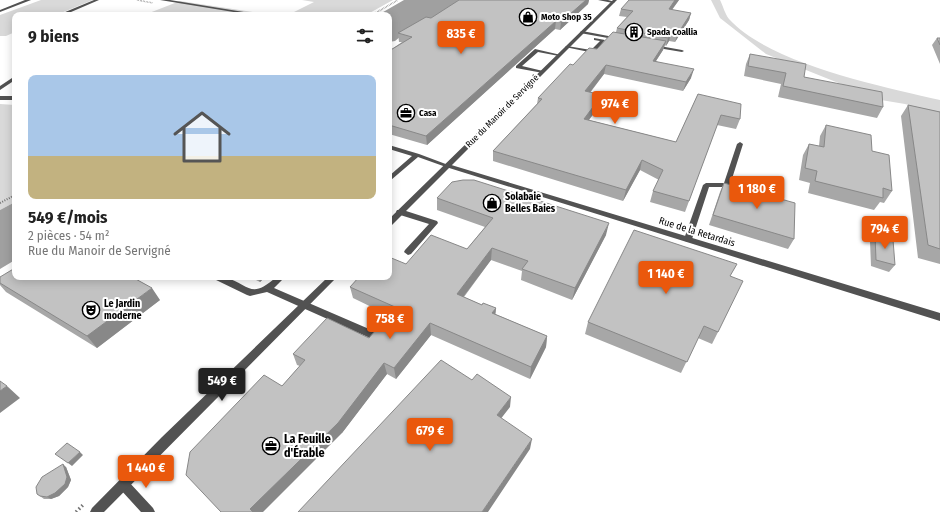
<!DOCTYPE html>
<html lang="fr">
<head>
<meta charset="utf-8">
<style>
	:root { --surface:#fff; --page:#f6f6f6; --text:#222; --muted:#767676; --line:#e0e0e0; --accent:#ea580c }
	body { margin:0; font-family:"Fira Sans Condensed",sans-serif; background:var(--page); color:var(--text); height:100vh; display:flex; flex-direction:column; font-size:15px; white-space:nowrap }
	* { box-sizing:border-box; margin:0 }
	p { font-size:13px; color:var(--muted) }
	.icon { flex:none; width:22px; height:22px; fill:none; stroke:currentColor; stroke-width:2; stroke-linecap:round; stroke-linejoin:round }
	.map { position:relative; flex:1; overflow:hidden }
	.sheet { position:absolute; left:12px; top:12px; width:380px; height:268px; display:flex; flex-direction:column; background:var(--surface); border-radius:8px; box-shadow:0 2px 10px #0003 }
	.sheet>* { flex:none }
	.price { position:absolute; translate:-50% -34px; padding:0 9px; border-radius:4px; background:var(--accent); color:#fff; font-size:13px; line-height:26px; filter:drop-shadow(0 1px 2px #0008) }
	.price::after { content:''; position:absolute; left:50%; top:24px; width:12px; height:9px; margin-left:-6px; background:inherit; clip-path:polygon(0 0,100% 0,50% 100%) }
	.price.current { background:#222; color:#fff }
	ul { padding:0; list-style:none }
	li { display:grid; align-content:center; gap:8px; height:212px; padding:0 16px }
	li+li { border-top:1px solid var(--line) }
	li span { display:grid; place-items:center; height:124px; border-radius:8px; color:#555 }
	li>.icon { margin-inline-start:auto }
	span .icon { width:72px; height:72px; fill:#fffc; stroke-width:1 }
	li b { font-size:17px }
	h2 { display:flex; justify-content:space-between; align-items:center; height:48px; padding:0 16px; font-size:17px }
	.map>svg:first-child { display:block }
	.green { fill:#d9d9d9 }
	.water { fill:#a0a0a0 }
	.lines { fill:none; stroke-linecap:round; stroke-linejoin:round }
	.path-far2 { stroke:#747474; stroke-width:1.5; stroke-dasharray:0.5 1; stroke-linecap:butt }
	.path-far1 { stroke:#747474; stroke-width:2; stroke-dasharray:1 1.5; stroke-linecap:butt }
	.path { stroke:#747474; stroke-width:3.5; stroke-dasharray:1.5 2.5; stroke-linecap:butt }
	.service { fill:#525252; fill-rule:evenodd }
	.minor { fill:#525252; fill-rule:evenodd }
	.tertiary { fill:#525252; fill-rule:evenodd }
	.wall { fill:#a7a7a7 }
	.shaded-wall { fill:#888 }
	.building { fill:#c2c2c2; stroke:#888 }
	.labels { text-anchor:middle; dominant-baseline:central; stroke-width:4; stroke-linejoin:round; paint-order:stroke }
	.far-poi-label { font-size:9px; font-weight:bold; fill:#000; stroke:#fff; text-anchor:start }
	.far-street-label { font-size:9px; fill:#000; stroke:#fff }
	.poi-label { font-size:10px; font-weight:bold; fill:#000; stroke:#fff; text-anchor:start }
	.street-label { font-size:10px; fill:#000; stroke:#fff }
	.near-poi-label { font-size:12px; font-weight:bold; fill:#000; stroke:#fff; text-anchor:start }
</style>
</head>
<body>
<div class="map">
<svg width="940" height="512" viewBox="0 0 940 512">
	<rect width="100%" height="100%" fill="#fff"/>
	<path class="green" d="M41,0H93L56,15H15V32L6,36H0V15Z
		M302,0H393L366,15H288L314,2Z
		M711,0H720C723,6 725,14 729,19C770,64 881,86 940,100V114L905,104L881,100L766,54L720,18Z
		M180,1L272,15H144Z
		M0,104L15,105V202L0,210Z"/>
	<path class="water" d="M404,0H459L437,15L413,26L395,41L389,42V15H378Z
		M15,202V260L0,269V210Z"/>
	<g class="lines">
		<path class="path-far2" d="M137,0L153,3
			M372,15L398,0"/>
		<path class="path-far1" d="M0,203L15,195"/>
		<path class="path" d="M76,512L83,505"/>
		<path class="service" d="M94,0H99L64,15H58Z
			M598,0H608L615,2L613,3Z
			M582,31L619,38L621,39L619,40L580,33V32Z
			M594,38L605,40L594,53L565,47L567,46L591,50L600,41L594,40Z
			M654,45L682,50L684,51L682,52L652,47V46Z
			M535,49L561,55L559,56L538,52L522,66L543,71V73L516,68V66Z
			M15,76V80L0,90V86Z
			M0,96H15V100H0Z
			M740,142L743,144L730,185L727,187H709L692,239L688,242L685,241L684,239L703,185L706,183H724L737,144Z
			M389,145L419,154L451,166L448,168L446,167L418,157L391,180L389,181V176L412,156L389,149Z
			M397,210H403L437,221L438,223L411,254L408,255L404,252L405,250L429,224L397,214L396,212Z
			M213,277C217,277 222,276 225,277C250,285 251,300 276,277H285L274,288L376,332L378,335L376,338L373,339L370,338L267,292L250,296L247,295L214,279Z"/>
		<path class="minor" d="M160,0H170L262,15H252Z
			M448,164L940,313V321L446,167L445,166Z
			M124,479L128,481L153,508L155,512H141L120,489L118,485L120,481Z"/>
		<path class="tertiary" d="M25,0H31L0,12V10Z
			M613,0H617L392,225H389V219Z
			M328,277H337L104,512H90L92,508L162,437Z"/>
	</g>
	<path class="wall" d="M459,0H589L588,4L560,30L555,29L427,145L389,134V51L402,42H399L398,33L431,18Z
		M679,0L672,10L691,13L689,20L675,42L669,41L666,46L665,45L663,50L656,61L691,78L683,91L604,74L590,93L602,95L600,105L589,120L676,142L698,94L740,119L736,129L717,125L685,212L650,202L653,191L659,180L640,170L623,201L493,161V151L537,104L538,98L573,65L597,49L616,32L617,28L627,17L619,16L621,9Z
		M937,38H940V64L932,45Z
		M750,54L804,77L883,107L877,118L778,97L781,84L744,76L746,64Z
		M908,105L940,112V264L918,258L901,116Z
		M826,125L872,151L892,191L884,203L880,202L874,210L808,193L810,183L799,180L803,155L809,144L819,146L820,136Z
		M724,183L794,239L788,249L709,225L720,192Z
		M437,198L606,235L572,300L521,280L522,271L491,260L464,297L482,305L496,308L495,314L547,336L546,347L530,379L431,335L396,379L387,374L342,433L282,386L300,366L297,365L293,354L369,338L388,315L353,298L350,287L406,264L467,249L485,227L437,210Z
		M875,235L895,265L889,272L871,266L870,241Z
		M730,276L718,332L712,344L698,338L681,373L585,334L588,322Z
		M0,277L160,300L97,348L6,292L0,285Z
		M250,277H265L260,282Z
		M66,467L71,480L68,487L59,496L51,499H44L37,494Z"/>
	<path class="shaded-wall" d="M586,0H589L588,4L560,30L561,22Z
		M675,0H679L667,16L669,9Z
		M691,13L689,20L675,42L677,35Z
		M556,21L555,29L427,145L426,136Z
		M671,34L669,41L666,46L668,38Z
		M666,41L663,50L650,70L653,61Z
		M606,65L604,74L583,101L585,91Z
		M694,69L691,78L683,91L686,82Z
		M602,95L600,105L582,129L584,119Z
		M642,160L640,170L623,201L626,190Z
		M609,223L606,235L572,300L575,288Z
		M492,248L491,260L457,305V294Z
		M258,277H265L260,282Z
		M152,288L160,300L97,348L87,336Z
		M496,308L495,319L492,313Z
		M430,323L431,335L396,379L394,368Z
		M547,336L546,347L530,379L531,367Z
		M384,363L387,374L342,433L263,512H252L250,509Z
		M7,386L20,398L0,413V391Z
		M511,397L510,407L496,425L497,415Z
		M532,439L530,449L488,512H482Z
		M80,452L83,455L72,466L68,463Z
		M63,464L66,467L71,480L68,487L59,496L51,499L47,497Z"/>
	<path class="building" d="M459,0H586L561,22L556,21L426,136L389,125V51L412,37L398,33L426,17L431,18Z
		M629,0H675L669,9L691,13L677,35L671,34L668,38L617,28L633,11L621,9Z
		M613,32L666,41L653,61L694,69L686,82L606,65L585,91L602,95L584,119L676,142L698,94L741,104L740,119L721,115L689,201L653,191L663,170L642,160L626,190L493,151L542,99L538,98L570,64L573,65L589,48L597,49Z
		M937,38H940V45Z
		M750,54L806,64L804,77L882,92L883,107L783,86L786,73L748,66Z
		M908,105L940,112V249L928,245Z
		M826,125L871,135L872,151L889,155L892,191L883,188V198L815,181L817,171L805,168L809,144L824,147Z
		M463,180H474L609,223L575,288L522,269L528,261L492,248L457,294L482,305L483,303L496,308L492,313L547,336L531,367L430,323L394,368L384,363L338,423L250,509L253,512H221L186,475L190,452L264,375L282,386L305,360L293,354L327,318L369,338L395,307L350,287L359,277H389V257L406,264L431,235L467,249L493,218L437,198L452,182Z
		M724,183L795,203L794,239L713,215Z
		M634,230L737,264L730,276L743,281L718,332L704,326L687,362L588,322Z
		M875,235L893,240L895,265L876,260Z
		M15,268V277H132L152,288L87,336L0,283V277Z
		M441,360L472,380L477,374L511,397L497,415L532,439L482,512H298Z
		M0,381L7,386L0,391Z
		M67,443L80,452L68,463L55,454Z
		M63,464L67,477L65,484L55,493L47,497L40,496L37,494L36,487L42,477Z"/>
	<defs>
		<symbol id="shop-ring" viewBox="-11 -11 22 22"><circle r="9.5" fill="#fff" stroke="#000" stroke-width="1.5"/><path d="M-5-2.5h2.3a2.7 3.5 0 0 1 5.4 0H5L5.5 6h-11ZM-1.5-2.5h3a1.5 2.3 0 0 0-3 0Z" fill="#000"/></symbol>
		<symbol id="building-ring" viewBox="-11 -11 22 22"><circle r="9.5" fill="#fff" stroke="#000" stroke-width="1.5"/><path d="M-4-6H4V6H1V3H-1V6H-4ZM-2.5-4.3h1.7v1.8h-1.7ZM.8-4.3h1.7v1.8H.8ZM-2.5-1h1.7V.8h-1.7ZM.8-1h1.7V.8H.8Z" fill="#000"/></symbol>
		<symbol id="office-ring" viewBox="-11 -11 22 22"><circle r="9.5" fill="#fff" stroke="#000" stroke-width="1.5"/><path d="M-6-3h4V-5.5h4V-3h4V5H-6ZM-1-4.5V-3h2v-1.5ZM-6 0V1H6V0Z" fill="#000"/></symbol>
		<symbol id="theatre-ring" viewBox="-11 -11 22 22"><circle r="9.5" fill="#fff" stroke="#000" stroke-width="1.5"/><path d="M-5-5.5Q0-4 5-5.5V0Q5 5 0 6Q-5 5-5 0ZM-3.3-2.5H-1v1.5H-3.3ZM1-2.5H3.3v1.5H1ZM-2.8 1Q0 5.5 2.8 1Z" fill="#000"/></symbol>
	</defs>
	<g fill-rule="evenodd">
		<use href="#shop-ring" x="518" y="7" width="20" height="20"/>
		<use href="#building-ring" x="624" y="22" width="20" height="20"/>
		<use href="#office-ring" x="396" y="103" width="20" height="20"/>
		<use href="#shop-ring" x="482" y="193" width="20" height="20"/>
		<use href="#theatre-ring" x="81" y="300" width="20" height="20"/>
		<use href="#office-ring" x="261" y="436" width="20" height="20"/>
	</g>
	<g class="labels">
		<g class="far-poi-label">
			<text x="541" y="17">Moto Shop 35</text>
			<text x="647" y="32">Spada Coallia</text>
			<text x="419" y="113">Casa</text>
		</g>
		<g class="far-street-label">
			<text transform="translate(502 111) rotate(-45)">Rue du Manoir de Servigné</text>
		</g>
		<g class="poi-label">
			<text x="505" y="197">Solabaie<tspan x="505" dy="12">Belles Baies</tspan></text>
			<text x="104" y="304">Le Jardin<tspan x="104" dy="12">moderne</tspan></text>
		</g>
		<g class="street-label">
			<text transform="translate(697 232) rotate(17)">Rue de la Retardais</text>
		</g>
		<g class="near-poi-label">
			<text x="284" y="439">La Feuille<tspan x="284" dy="14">d'Érable</tspan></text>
		</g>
	</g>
</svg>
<b class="price" style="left:461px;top:55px">835 €</b>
<b class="price" style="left:615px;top:125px">974 €</b>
<b class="price" style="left:757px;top:210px">1 180 €</b>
<b class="price" style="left:885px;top:250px">794 €</b>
<b class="price" style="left:666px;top:295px">1 140 €</b>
<b class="price" style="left:390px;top:340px">758 €</b>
<b class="price current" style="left:222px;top:402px">549 €</b>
<b class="price" style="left:430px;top:452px">679 €</b>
<b class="price" style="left:146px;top:489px">1 440 €</b>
<section class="sheet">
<h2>9 biens<svg class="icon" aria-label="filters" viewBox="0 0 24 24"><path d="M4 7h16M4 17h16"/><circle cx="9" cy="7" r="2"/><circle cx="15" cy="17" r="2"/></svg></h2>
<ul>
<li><span style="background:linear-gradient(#a9c7e8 65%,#c2b280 0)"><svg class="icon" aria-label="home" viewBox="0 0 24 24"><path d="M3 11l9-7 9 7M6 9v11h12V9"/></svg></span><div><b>549 €/mois</b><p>2 pièces · 54 m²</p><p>Rue du Manoir de Servigné</p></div></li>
</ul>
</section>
</div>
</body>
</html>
